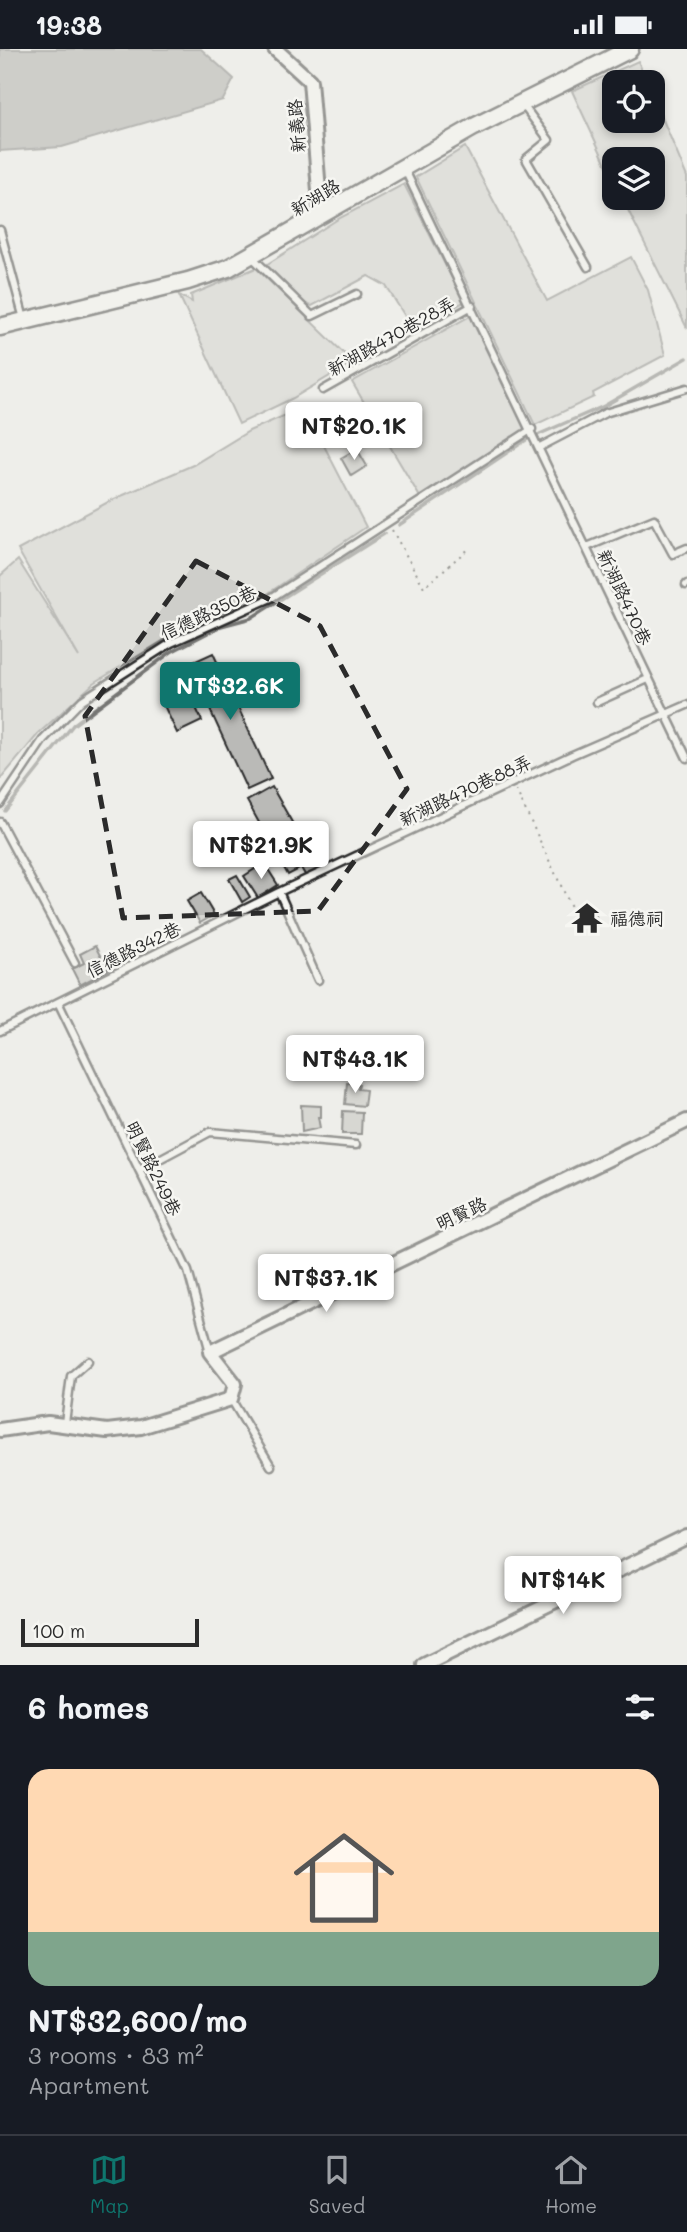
<!DOCTYPE html>
<html lang="en">
<head>
<meta charset="utf-8">
<style>
	:root { --surface:#171b24; --page:#20242c; --text:#f1f3f6; --muted:#9ea1a6; --line:#363941; --accent:#0f766e }
	body { margin:0; font-family:Mali,"LXGW WenKai TC",sans-serif; background:var(--page); color:var(--text); height:100vh; display:flex; flex-direction:column; font-size:26px; white-space:nowrap }
	* { box-sizing:border-box; margin:0 }
	p { font-size:23px; color:var(--muted) }
	.icon { flex:none; width:38px; height:38px; fill:none; stroke:currentColor; stroke-width:2; stroke-linecap:round; stroke-linejoin:round }
	.map { position:relative; height:1616px; overflow:hidden }
	.side { display:flex; flex-direction:column; background:var(--surface); flex:1 }
	.side>* { flex:none }
	.buttons { position:absolute; left:602px; top:21px; display:grid; gap:14px }
	.buttons a { display:grid; place-items:center; width:63px; height:63px; border-radius:14px; background:var(--surface); box-shadow:0 4px 10px #0003; font-size:35px }
	.scale { position:absolute; left:21px; bottom:18px; width:178px; box-sizing:border-box; padding-left:7px; border:4px solid #2b2b2b; border-top:0; font-size:19px; line-height:24px; white-space:nowrap; color:#2b2b2b; -webkit-text-stroke:5px #f6f6f2; paint-order:stroke }
	.price { position:absolute; translate:-50% -60px; padding:0 16px; border-radius:7px; background:#fff; color:#222; font-size:23px; line-height:46px; filter:drop-shadow(0 2px 4px #0008) }
	.price::after { content:''; position:absolute; left:50%; top:42px; width:21px; height:16px; margin-left:-10px; background:inherit; clip-path:polygon(0 0,100% 0,50% 100%) }
	.price.on { background:var(--accent); color:#fff }
	ul { padding:0; list-style:none }
	li { display:grid; align-content:center; gap:14px; height:371px; padding:0 28px }
	li span { display:grid; place-items:center; height:217px; border-radius:21px; color:#555 }
	li>.icon { margin-inline-start:auto }
	span .icon { width:126px; height:126px; fill:#fffc; stroke-width:1 }
	li b { font-size:30px }
	h2 { display:flex; justify-content:space-between; align-items:center; height:84px; padding:0 28px; font-size:30px }
	.status { display:flex; justify-content:space-between; align-items:center; height:49px; padding:0 35px; background:var(--surface); direction:ltr }
	.status svg { height:19px; fill:currentColor }
	.dock { display:flex; justify-content:space-around; align-items:center; height:98px; border-top:2px solid var(--line); background:var(--surface); font-size:19px; color:var(--muted) }
	.dock a { display:grid; justify-items:center; gap:4px }
	.dock .on { color:var(--accent) }
	.map>svg:first-child { display:block }
	.green { fill:#cececa; stroke:#7c7c7a; stroke-width:2 }
	.water { fill:#a6a6a3; stroke:#757573; stroke-width:2 }
	.lines { fill:none; stroke-linecap:round; stroke-linejoin:round }
	.stream { stroke:#757573; stroke-width:3.5 }
	.building { fill:#babab7; stroke:#2b2b2b; stroke-width:2 }
	.service-casing { stroke:#2b2b2b; stroke-width:11 }
	.minor-casing { stroke:#2b2b2b; stroke-width:18 }
	.tertiary-casing { stroke:#2b2b2b; stroke-width:21 }
	.path { stroke:#2b2b2b; stroke-width:2; stroke-dasharray:2 5; stroke-linecap:butt }
	.service { stroke:#f6f6f2; stroke-width:6 }
	.minor { stroke:#f6f6f2; stroke-width:12 }
	.tertiary { stroke:#f6f6f2; stroke-width:16 }
	.marked { fill:none; stroke:#2b2b2b; stroke-width:5; stroke-dasharray:14 9; stroke-linejoin:round }
	.labels { text-anchor:middle; dominant-baseline:central; stroke-width:5; stroke-linejoin:round; paint-order:stroke }
	.street-label { font-size:18px; fill:#2b2b2b; stroke:#f6f6f2 }
	.poi-label { font-size:18px; fill:#2b2b2b; stroke:#f6f6f2; text-anchor:start }
</style>
</head>
<body>
<div class="status"><b>19:38</b><svg viewBox="0 0 49 12"><path d="M0 12V9h3v3zM5 12V6h3v6zM10 12V3h3v9zM15 12V0h3v12zM26 1h20v11H26zM47 4h2v5h-2z"/></svg></div>
<div class="map">
<svg width="687" height="1616" viewBox="0 0 687 1616">
	<rect width="100%" height="100%" fill="#eeeeea"/>
	<filter id="ink" filterUnits="userSpaceOnUse"><feTurbulence type="fractalNoise" baseFrequency=".0143" numOctaves="2"/><feDisplacementMap in="SourceGraphic" scale="14" xChannelSelector="R" yChannelSelector="G"/><feConvolveMatrix kernelMatrix="1 2 1 2 8 2 1 2 1" color-interpolation-filters="sRGB"/></filter>
	<g filter="url(#ink)">
		<path class="green" d="M638,12L647,33H614V72H653V47L687,128V279L622,149H653V110H614V132L572,42Z
			M465,98L547,252L631,208L648,241L665,306L593,344L594,348L535,376L416,128Z
			M404,135L464,253L413,280L386,237L368,227L312,257L305,255L266,216L338,170Z
			M256,219L353,313L293,349L239,375L179,246L192,253L191,246Z
			M472,266L527,381L420,448L352,333Z
			M304,358L366,478L267,545L184,579L94,634L39,684L0,731V527L18,511L79,608L18,501L112,451L193,416L249,382Z"/>
		<path class="water" d="M0,0H201L234,30L223,51L62,98L0,102Z"/>
		<g class="lines">
			<path class="stream" d="M399,476L526,391L604,357L687,309
				M5,762L73,676L171,603L221,577L251,569L384,485"/>
		</g>
		<path class="building" d="M357,400L367,417L351,427L341,409Z
			M213,604L271,730L247,741L189,615Z
			M185,634L202,672L177,684L159,646Z
			M272,738L319,821L307,829L301,819L288,826L247,752Z
			M264,814L278,836L258,849L244,827Z
			M237,826L250,848L242,853L229,830Z
			M201,844L214,866L200,874L187,852Z
			M579,865L596,866V874L579,873Z
			M95,897L108,921L80,936L72,920L84,914L80,905Z
			M347,1034L359,1035L358,1040L366,1041L364,1057L345,1055Z
			M301,1056L321,1057V1068H318L320,1079L302,1083Z
			M343,1062L362,1063L361,1085H342Z"/>
		<g class="lines">
			<defs>
				<path id="service" d="M523,56L549,91L526,110L588,218
					M404,119L687,709
					M0,181L24,270
					M252,208L312,267L357,245
					M323,341L472,257
					M540,398L605,364L687,339
					M587,498L654,470L673,505L687,499
					M686,536L687,535
					M597,653L648,630
					M0,755L43,691L82,651L171,594L271,549L532,380
					M0,773L75,914
					M279,843L318,931
					M58,953L188,1222L210,1303
					M0,982L279,843L572,706L687,656
					M139,1121L210,1083L356,1096
					M231,1350L271,1417
					M65,1374L71,1327L88,1312"/>
				<path id="minor" d="M275,0L310,32L321,166
					M0,1381L48,1374L107,1382L141,1378L231,1350L235,1335L210,1303L687,1072
					M424,1616L687,1488"/>
				<path id="tertiary" d="M0,278L188,232L228,219L474,78L630,0"/>
			</defs>
			<use href="#service" class="service-casing"/>
			<use href="#minor" class="minor-casing"/>
			<use href="#tertiary" class="tertiary-casing"/>
			<path class="path" d="M392,481L424,538L469,499
				M516,741L572,860"/>
			<use href="#service" class="service"/>
			<use href="#minor" class="minor"/>
			<use href="#tertiary" class="tertiary"/>
		</g>
	</g>
	<path d="M0 0H687V1616H0ZM196,512L320,577L407,740L318,862L123,869L85,667Z" fill="#eeeeea" fill-opacity=".55" fill-rule="evenodd"/>
	<path class="marked" d="M196,512L320,577L407,740L318,862L123,869L85,667Z"/>
	<defs>
		<symbol id="temple-bare" viewBox="-9 -9 18 18"><path d="M0-6L5-2H3V0L6.5 2.5H4V6H1.5V3h-3V6H-4V2.5H-6.5L-3 0V-2H-5Z" fill="#2b2b2b" stroke="#f6f6f2" stroke-width="2.5" paint-order="stroke"/></symbol>
	</defs>
	<g fill-rule="evenodd">
		<use href="#temple-bare" x="565" y="847" width="44" height="44"/>
	</g>
	<g class="labels">
		<g class="street-label">
			<text transform="translate(296 77) rotate(-95)">新義路</text>
			<text transform="translate(315 148) rotate(-31)">新湖路</text>
			<text transform="translate(391 287) rotate(-29)">新湖路470巷28弄</text>
			<text transform="translate(625 548) rotate(65)">新湖路470巷</text>
			<text transform="translate(208 563) rotate(-25)">信德路350巷</text>
			<text transform="translate(465 741) rotate(-25)">新湖路470巷88弄</text>
			<text transform="translate(133 900) rotate(-26)">信德路342巷</text>
			<text transform="translate(154 1119) rotate(64)">明賢路249巷</text>
			<text transform="translate(461 1164) rotate(-25)">明賢路</text>
		</g>
		<g class="poi-label">
			<text x="610" y="869">福德祠</text>
		</g>
	</g>
</svg>
<div class="buttons">
<a><svg class="icon" aria-label="locate" viewBox="0 0 24 24"><circle cx="12" cy="12" r="6"/><path d="M12 2v4M12 18v4M2 12h4M18 12h4"/></svg></a>
<a><svg class="icon" aria-label="layers" viewBox="0 0 24 24"><path d="M12 4l9 5-9 5-9-5zM3 14l9 5 9-5"/></svg></a>
</div>
<div class="scale">100 m</div>
<b class="price" style="left:354px;top:413px">NT$20.1K</b>
<b class="price on" style="left:230px;top:673px">NT$32.6K</b>
<b class="price" style="left:261px;top:832px">NT$21.9K</b>
<b class="price" style="left:355px;top:1046px">NT$43.1K</b>
<b class="price" style="left:326px;top:1265px">NT$37.1K</b>
<b class="price" style="left:563px;top:1567px">NT$14K</b>
</div>
<section class="side">
<h2>6 homes<svg class="icon" aria-label="filters" viewBox="0 0 24 24"><path d="M4 7h16M4 17h16"/><circle cx="9" cy="7" r="2"/><circle cx="15" cy="17" r="2"/></svg></h2>
<ul>
<li><span style="background:linear-gradient(#ffd9b3 75%,#7fa58c 0)"><svg class="icon" aria-label="home" viewBox="0 0 24 24"><path d="M3 11l9-7 9 7M6 9v11h12V9"/></svg></span><div><b>NT$32,600/mo</b><p>3 rooms · 83 m²</p><p>Apartment</p></div></li>
</ul>
</section>
<nav class="dock">
<a class="on"><svg class="icon" aria-label="map" viewBox="0 0 24 24"><path d="M3 6l6-2 6 2 6-2v14l-6 2-6-2-6 2zM9 4v14M15 6v14"/></svg>Map</a>
<a><svg class="icon" aria-label="saved" viewBox="0 0 24 24"><path d="M7 4h10v16l-5-4-5 4z"/></svg>Saved</a>
<a><svg class="icon" aria-label="home" viewBox="0 0 24 24"><path d="M3 11l9-7 9 7M6 9v11h12V9"/></svg>Home</a>
</nav>
</body>
</html>
